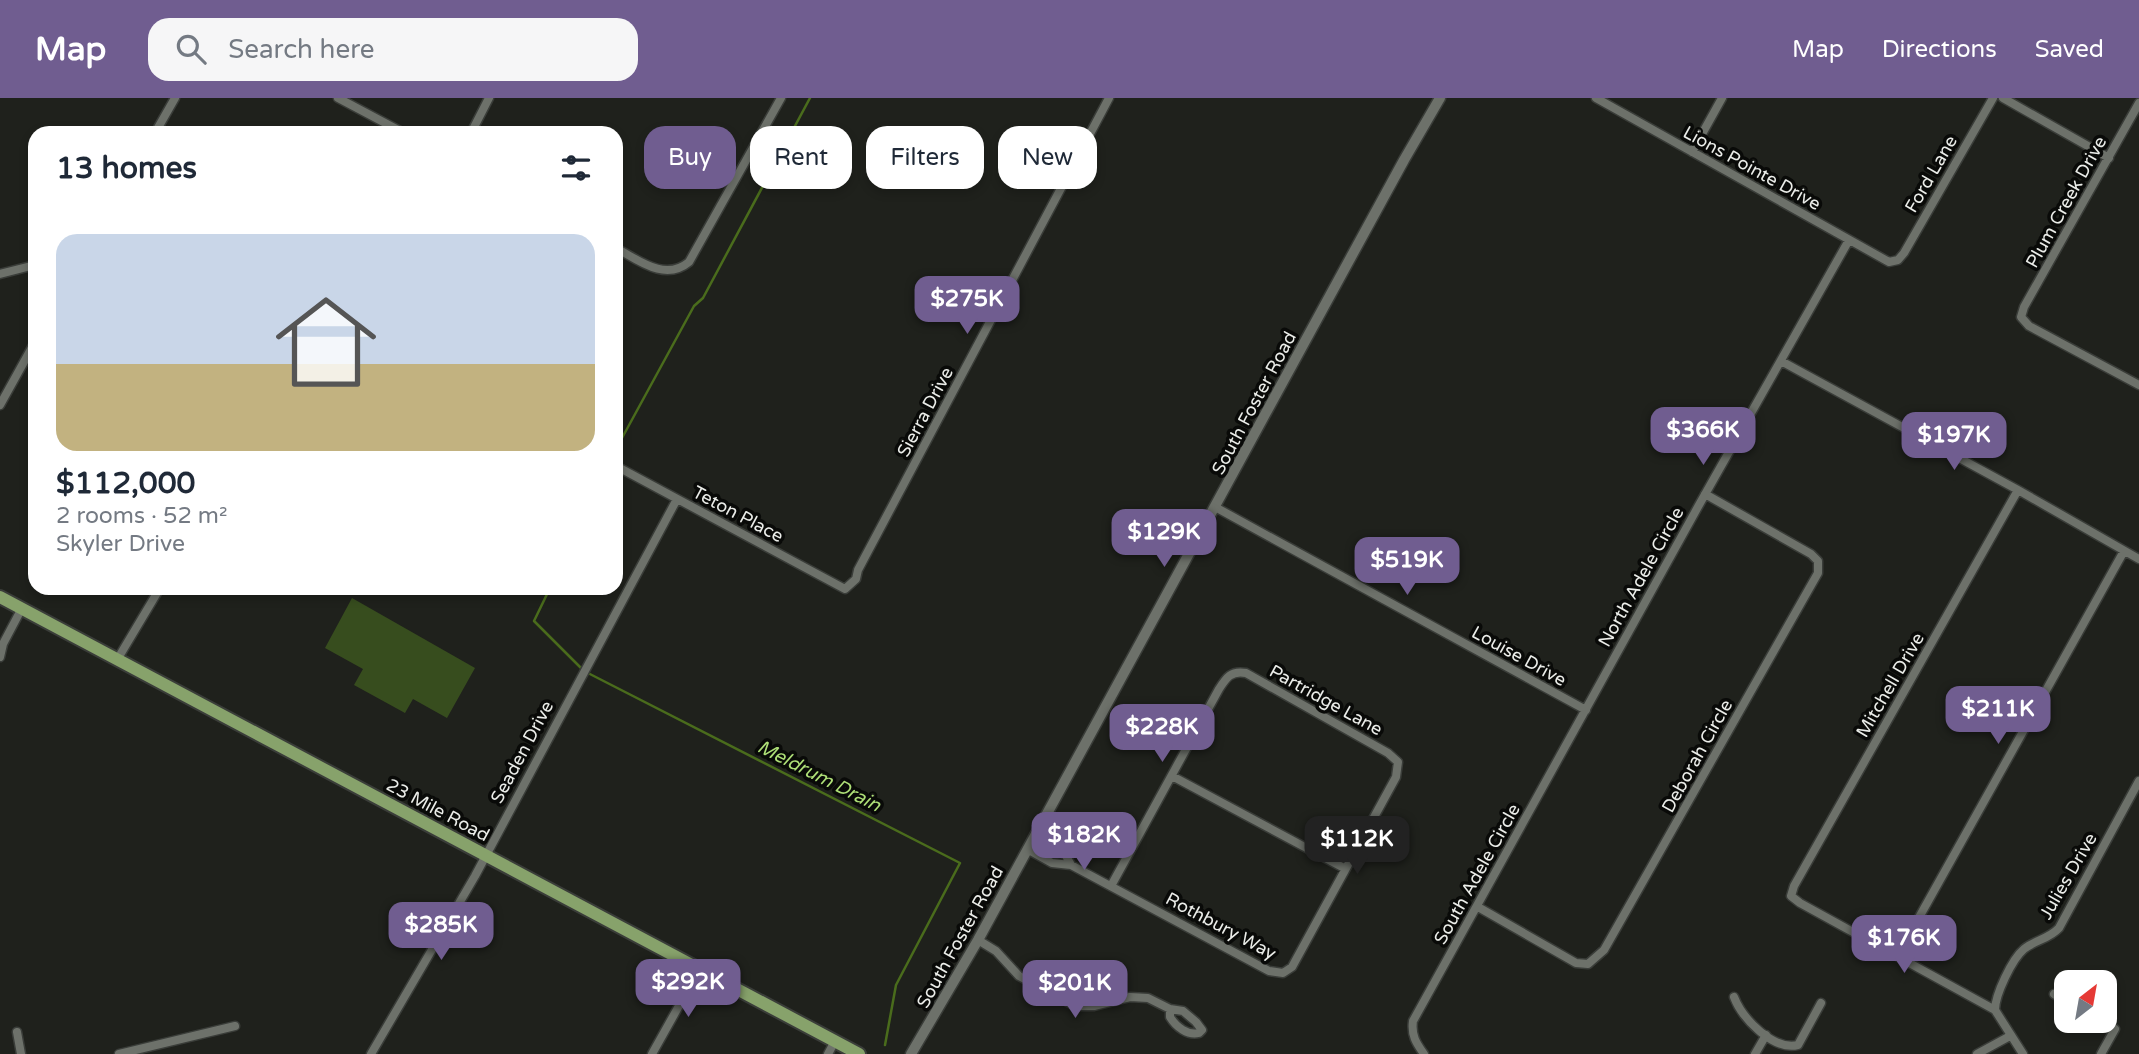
<!DOCTYPE html>
<html lang="en">
<head>
<meta charset="utf-8">
<style>
	:root { --surface:#fff; --page:#f6f6f7; --text:#1f2937; --muted:#747a83; --line:#e0e1e3; --accent:#705d90 }
	body { margin:0; font-family:"Varela Round",sans-serif; background:var(--page); color:var(--text); height:100vh; display:flex; flex-direction:column; font-size:26px; white-space:nowrap }
	* { box-sizing:border-box; margin:0 }
	p { font-size:23px; color:var(--muted) }
	.icon { flex:none; width:38px; height:38px; fill:none; stroke:currentColor; stroke-width:2; stroke-linecap:round; stroke-linejoin:round }
	.map { position:relative; flex:1; overflow:hidden }
	.details { position:absolute; left:28px; top:28px; width:595px; height:469px; display:flex; flex-direction:column; background:var(--surface); border-radius:21px; box-shadow:0 4px 10px #0003 }
	.details>* { flex:none }
	.hud { position:absolute; left:644px; top:28px; width:665px; height:63px; display:flex; gap:14px }
	.needle { width:46px; rotate:31deg }
	.tools { position:absolute; left:2054px; top:872px; display:grid; gap:14px }
	.tools a { display:grid; place-items:center; width:63px; height:63px; border-radius:14px; background:var(--surface); box-shadow:0 4px 10px #0003; font-size:35px }
	.price { position:absolute; translate:-50% -60px; padding:0 16px; border-radius:14px; background:var(--accent); color:#fff; font-size:23px; line-height:46px; filter:drop-shadow(0 2px 4px #0008) }
	.price::after { content:''; position:absolute; left:50%; top:42px; width:21px; height:16px; margin-left:-10px; background:inherit; clip-path:polygon(0 0,100% 0,50% 100%) }
	.price.active { background:#222; color:#fff }
	ul { padding:0; list-style:none }
	li { display:grid; align-content:center; gap:14px; height:371px; padding:0 28px }
	li+li { border-top:2px solid var(--line) }
	li span { display:grid; place-items:center; height:217px; border-radius:21px; color:#555 }
	li>.icon { margin-inline-start:auto }
	span .icon { width:126px; height:126px; fill:#fffc; stroke-width:1 }
	li b { font-size:30px }
	h2 { display:flex; justify-content:space-between; align-items:center; height:84px; padding:0 28px; font-size:30px }
	.chip { padding:0 24px; border-radius:21px; background:var(--surface); box-shadow:0 4px 10px #0003; font-size:24px; line-height:63px }
	.chip.active { background:var(--accent); color:#fff }
	header { display:flex; align-items:center; gap:42px; box-sizing:border-box; height:98px; padding:0 35px; background:var(--accent); color:#fff }
	header strong { font-size:33px }
	nav { display:flex; gap:38px; margin-inline-start:auto; font-size:24px }
	.search { width:490px; height:63px; background:var(--page); display:flex; align-items:center; gap:18px; box-sizing:border-box; padding:0 24px; border-radius:21px; color:var(--muted); font-size:26px }
	.map>svg:first-child { display:block }
	.green { fill:#374d1e }
	.lines { fill:none; stroke-linecap:round; stroke-linejoin:round }
	.stream { stroke:#4a6c1c; stroke-width:2.5 }
	.minor-casing { stroke:#3a3d39; stroke-width:11 }
	.tertiary-casing { stroke:#3a3d39; stroke-width:13 }
	.primary-casing { stroke:#3a3d39; stroke-width:16 }
	.minor { stroke:#6d716a; stroke-width:8 }
	.tertiary { stroke:#6d716a; stroke-width:10 }
	.primary { stroke:#87a26b; stroke-width:12 }
	.labels { text-anchor:middle; dominant-baseline:central; stroke-width:7; stroke-linejoin:round; paint-order:stroke }
	.street-label { font-size:18px; fill:#ebede9; stroke:#090a08 }
	.water-label { font-size:19px; font-style:italic; fill:#aedf77; stroke:#090a08 }
</style>
</head>
<body>
<header>
<strong>Map</strong>
<div class="search"><svg class="icon" aria-label="search" viewBox="0 0 24 24"><circle cx="10" cy="10" r="6"/><path d="M15 15l6 6"/></svg>Search here</div>
<nav><a>Map</a><a>Directions</a><a>Saved</a></nav>
</header>
<div class="map">
<svg width="2139" height="956" viewBox="0 0 2139 956">
	<rect width="100%" height="100%" fill="#1f211c"/>
	<path class="green" d="M352,500L475,570L447,620L413,601L405,615L354,587L363,571L325,550Z"/>
	<g class="lines">
		<path class="stream" d="M616,351L694,208L703,200L810,0
			M550,490L534,523L584,573L960,765L896,887L885,947"/>
		<defs>
			<path id="minor" d="M338,0L404,35
				M1596,0L1889,164L1898,162L1904,155L1993,0
				M2003,0L2109,60
				M2139,5L2024,209L2021,219L2029,228L2139,287
				M155,35L175,0
				M471,35L489,0
				M1692,54L1722,0
				M616,150C638,162 665,184 689,164L781,0
				M0,176L35,167
				M1781,263L2018,392L2139,461
				M0,307L35,244
				M616,368L845,491L856,481L858,472L1109,0
				M2018,392L1794,788L1791,798L1800,805L1995,912L2023,956
				M1215,409L1586,612
				M3,546L22,510
				M0,548L3,546L0,559
				M117,562L160,490
				M1172,678L1344,770
				M1027,751L1052,765L1071,767L1065,756L1035,736
				M1071,767L1269,873L1283,875L1292,869L1396,679L1398,664L1388,655L1246,575C1231,572 1226,580 1219,591L1111,788
				M1478,809L1576,865L1588,866L1604,852L1818,475V463L1811,456L1705,396
				M978,842L996,853L1019,878L1075,908H1094L1130,899L1148,900L1170,911L1183,913L1196,924L1202,932L1199,935C1188,938 1176,929 1170,919V911
				M1898,857L2124,453
				M2054,896L2067,904
				M1734,899C1742,920 1773,953 1798,947L1821,905
				M1995,912C1995,897 2012,861 2024,851C2035,842 2049,841 2059,830L2139,683
				M2099,922L2115,931L2101,956
				M17,934L21,956
				M119,956L235,928
				M371,956L475,778L677,401
				M652,956L699,872
				M828,956L835,943
				M1424,956C1416,945 1411,937 1413,923L1699,407L1849,142
				M1755,956L1766,937
				M1977,956L2010,938"/>
			<path id="tertiary" d="M911,956L978,842L1404,62L1440,0"/>
			<path id="primary" d="M0,499L859,956"/>
		</defs>
		<use href="#minor" class="minor-casing"/>
		<use href="#tertiary" class="tertiary-casing"/>
		<use href="#primary" class="primary-casing"/>
		<use href="#minor" class="minor"/>
		<use href="#tertiary" class="tertiary"/>
		<use href="#primary" class="primary"/>
	</g>
	<g class="labels">
		<g class="street-label">
			<text transform="translate(1752 70) rotate(29)">Lions Pointe Drive</text>
			<text transform="translate(1931 76) rotate(-60)">Ford Lane</text>
			<text transform="translate(2066 104) rotate(-61)">Plum Creek Drive</text>
			<text transform="translate(1254 305) rotate(-62)">South Foster Road</text>
			<text transform="translate(925 314) rotate(-62)">Sierra Drive</text>
			<text transform="translate(738 416) rotate(28)">Teton Place</text>
			<text transform="translate(1641 479) rotate(-61)">North Adele Circle</text>
			<text transform="translate(1519 558) rotate(29)">Louise Drive</text>
			<text transform="translate(1890 587) rotate(-60)">Mitchell Drive</text>
			<text transform="translate(1326 602) rotate(29)">Partridge Lane</text>
			<text transform="translate(522 654) rotate(-62)">Seaden Drive</text>
			<text transform="translate(1697 658) rotate(-61)">Deborah Circle</text>
			<text transform="translate(438 712) rotate(28)">23 Mile Road</text>
			<text transform="translate(1477 776) rotate(-61)">South Adele Circle</text>
			<text transform="translate(2068 778) rotate(-60)">Julies Drive</text>
			<text transform="translate(1221 828) rotate(28)">Rothbury Way</text>
			<text transform="translate(960 839) rotate(-61)">South Foster Road</text>
		</g>
		<g class="water-label">
			<text transform="translate(819 678) rotate(27)">Meldrum Drain</text>
		</g>
	</g>
</svg>
<div class="tools">
<a><svg class="needle" viewBox="-14 -14 28 28"><path d="M0-13l5 13h-10z" fill="#e53935"/><path d="M0 13l5-13h-10z" fill="#747a83"/></svg></a>
</div>
<b class="price" style="left:967px;top:238px">$275K</b>
<b class="price" style="left:1703px;top:369px">$366K</b>
<b class="price" style="left:1954px;top:374px">$197K</b>
<b class="price" style="left:1164px;top:471px">$129K</b>
<b class="price" style="left:1407px;top:499px">$519K</b>
<b class="price" style="left:1998px;top:648px">$211K</b>
<b class="price" style="left:1162px;top:666px">$228K</b>
<b class="price" style="left:1084px;top:774px">$182K</b>
<b class="price active" style="left:1357px;top:778px">$112K</b>
<b class="price" style="left:441px;top:864px">$285K</b>
<b class="price" style="left:1904px;top:877px">$176K</b>
<b class="price" style="left:688px;top:921px">$292K</b>
<b class="price" style="left:1075px;top:922px">$201K</b>
<div class="hud">
<a class="chip active">Buy</a>
<a class="chip">Rent</a>
<a class="chip">Filters</a>
<a class="chip">New</a>
</div>
<section class="details">
<h2>13 homes<svg class="icon" aria-label="filters" viewBox="0 0 24 24"><path d="M4 7h16M4 17h16"/><circle cx="9" cy="7" r="2"/><circle cx="15" cy="17" r="2"/></svg></h2>
<ul>
<li><span style="background:linear-gradient(#c9d6e8 60%,#c2b280 0)"><svg class="icon" aria-label="home" viewBox="0 0 24 24"><path d="M3 11l9-7 9 7M6 9v11h12V9"/></svg></span><div><b>$112,000</b><p>2 rooms · 52 m²</p><p>Skyler Drive</p></div></li>
</ul>
</section>
</div>
</body>
</html>
